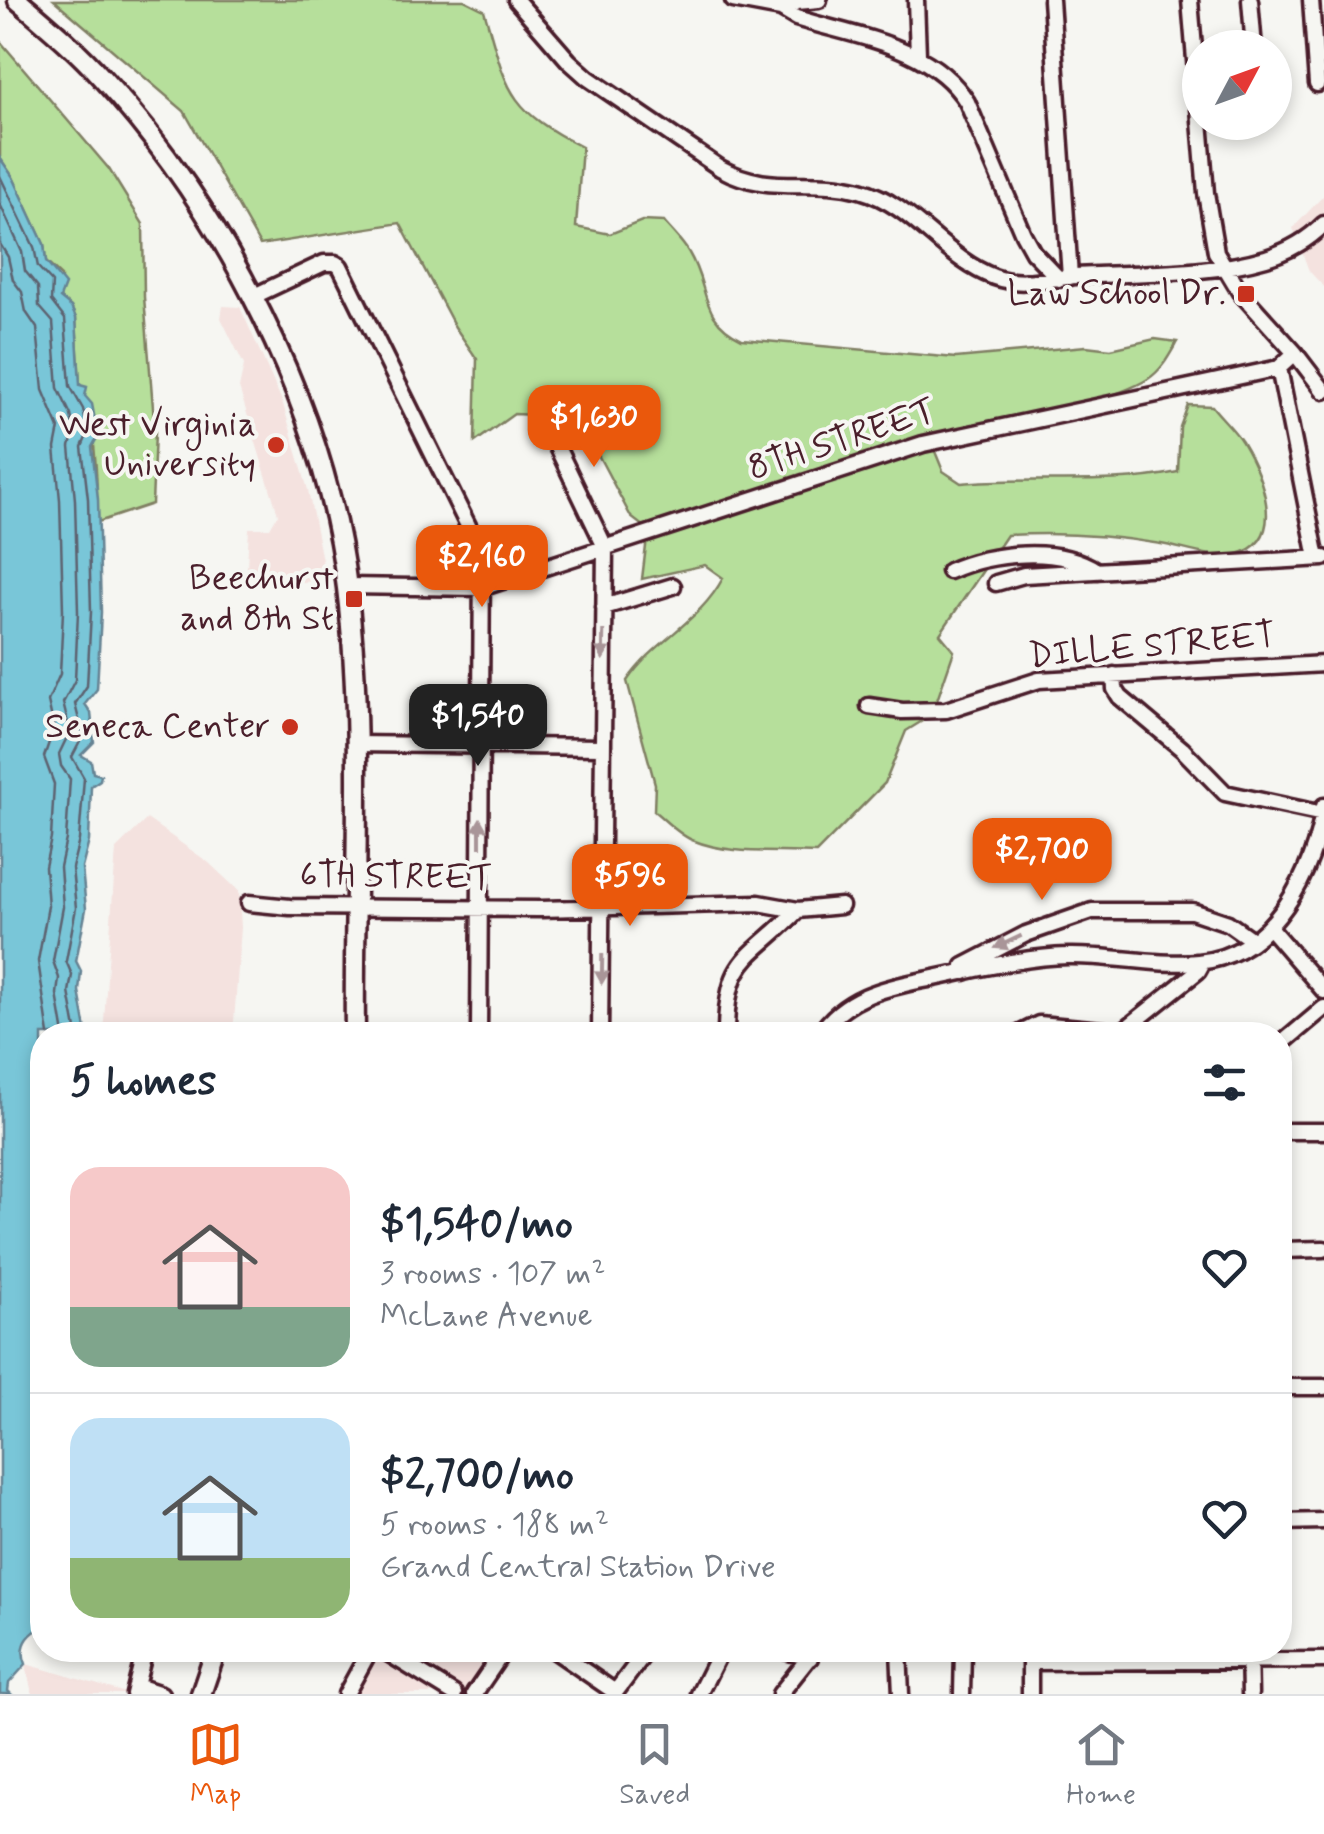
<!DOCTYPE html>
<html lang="en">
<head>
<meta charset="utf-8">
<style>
	:root { --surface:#fff; --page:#f2f2f3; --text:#1f2937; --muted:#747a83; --line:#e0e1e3; --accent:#ea580c }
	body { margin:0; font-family:Mynerve,sans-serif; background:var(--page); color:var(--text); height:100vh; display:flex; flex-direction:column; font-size:38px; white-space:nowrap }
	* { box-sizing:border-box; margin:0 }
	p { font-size:32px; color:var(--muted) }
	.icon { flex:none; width:55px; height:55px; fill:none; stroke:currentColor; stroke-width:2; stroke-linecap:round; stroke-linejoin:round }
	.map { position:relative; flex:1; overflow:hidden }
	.sheet { position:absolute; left:30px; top:1022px; width:1262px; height:640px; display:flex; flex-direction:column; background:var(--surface); border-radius:40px; box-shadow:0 5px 15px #0003 }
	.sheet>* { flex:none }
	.needle { width:65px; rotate:49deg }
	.fabs { position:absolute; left:1182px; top:30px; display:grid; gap:20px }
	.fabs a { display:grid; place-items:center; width:110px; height:110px; border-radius:50%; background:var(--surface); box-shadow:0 5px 15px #0003; font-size:50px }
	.price { position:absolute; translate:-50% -85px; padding:0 22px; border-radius:20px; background:var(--accent); color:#fff; font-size:32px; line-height:65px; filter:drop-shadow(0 2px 5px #0008) }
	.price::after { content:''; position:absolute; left:50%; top:60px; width:30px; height:22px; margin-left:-15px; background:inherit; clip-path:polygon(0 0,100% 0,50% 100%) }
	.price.selected { background:#222; color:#fff }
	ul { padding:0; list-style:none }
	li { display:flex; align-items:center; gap:30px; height:250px; padding:0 40px }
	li+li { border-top:2px solid var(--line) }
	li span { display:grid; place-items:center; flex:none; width:280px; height:200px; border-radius:30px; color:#555 }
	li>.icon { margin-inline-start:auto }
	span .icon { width:120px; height:120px; fill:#fffc; stroke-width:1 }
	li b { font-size:42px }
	h2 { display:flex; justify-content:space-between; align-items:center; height:120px; padding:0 40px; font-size:42px }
	.menu { display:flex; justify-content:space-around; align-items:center; height:140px; border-top:2px solid var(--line); background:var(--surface); font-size:28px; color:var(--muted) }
	.menu a { display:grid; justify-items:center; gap:5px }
	.menu .selected { color:var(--accent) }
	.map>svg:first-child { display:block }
	.built { fill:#f4e2df }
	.green { fill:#b6df9b; stroke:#807f63; stroke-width:2.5 }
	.water { fill:#79c6d8; stroke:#668393; stroke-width:2.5 }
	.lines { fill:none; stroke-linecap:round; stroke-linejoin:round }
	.shore { stroke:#5d6270; stroke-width:2.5 }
	.minor-casing { stroke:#4a1f2b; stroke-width:21 }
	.major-casing { stroke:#4a1f2b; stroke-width:25 }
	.minor { stroke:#f6f6f2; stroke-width:14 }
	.major { stroke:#f6f6f2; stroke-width:18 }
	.oneway { fill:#a99598 }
	.poi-dot { fill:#c8321e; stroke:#f6f6f2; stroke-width:4 }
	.labels { text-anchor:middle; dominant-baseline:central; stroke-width:8; stroke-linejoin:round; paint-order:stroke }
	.poi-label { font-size:35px; fill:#4a1f2b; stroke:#f6f6f2; text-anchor:end }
	.street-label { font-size:35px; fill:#4a1f2b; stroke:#f6f6f2 }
</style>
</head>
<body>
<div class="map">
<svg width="1324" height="1694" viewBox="0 0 1324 1694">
	<rect width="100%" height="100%" fill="#f6f6f2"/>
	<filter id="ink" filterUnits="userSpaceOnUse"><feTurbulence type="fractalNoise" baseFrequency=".01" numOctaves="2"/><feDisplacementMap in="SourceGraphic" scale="20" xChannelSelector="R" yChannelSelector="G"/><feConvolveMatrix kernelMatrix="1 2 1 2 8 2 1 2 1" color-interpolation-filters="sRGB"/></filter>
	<g filter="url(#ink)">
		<path class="built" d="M1324,195V287L1309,271L1293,228Z
			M223,306L240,307L282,401L308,490L326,580L246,587L249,528H270L278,514L239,388L244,365L221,318Z
			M147,819L208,862L239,891L241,928L233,1035H103L116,849Z
			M382,1650H496L471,1694H357Z
			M26,1664L58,1673L129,1694H32Z"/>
		<path class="green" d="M54,0H464L484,10C507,88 505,108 582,147L576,227L610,234L642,221L664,222C672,232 683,242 689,253C710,288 699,319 742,339L956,358L1086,346L1111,349L1155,339L1177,342C1169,356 1162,370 1148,379C1100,408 1005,417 949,432L934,449L943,471L961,483C1033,476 1107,487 1178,472L1180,427L1188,405L1212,406C1221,418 1234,429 1242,442C1260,472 1290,540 1237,554C1213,560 1185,548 1161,544C1110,535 1059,532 1007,535L940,634L954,651L932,715L906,731L885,783L816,853C775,850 731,856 692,840C678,834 665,820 654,811L655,784L627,681C655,640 700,622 723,578L705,565L642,579L648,530L631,517L578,417L514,414L475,442L477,359L455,327L400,223L260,245L184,111Z
			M0,41L109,169L143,224L144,297L155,432L152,504L98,522C97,485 96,417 80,386L76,318L71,307L60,298L61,276L46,262L44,244L13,177L0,158Z"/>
		<path class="water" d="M0,158L13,177L44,244L46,262L65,285L60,298L71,307L76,318L80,385L87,387L85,396L92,404L98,436L92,447L98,499L101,612L97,689L85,704L91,713L94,742L81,755L91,761L93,773L101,775L100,780L91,786L89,841L82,868L86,909L76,961L81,971L79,991L87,1035H42V1627C27,1635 19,1647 26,1664L9,1683L8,1691L11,1694H0Z"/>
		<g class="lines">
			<path class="shore" d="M0,176L34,247L38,267L52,282L51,301L65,319L70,386L83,409L88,433L82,447L88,499L91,612L87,686L75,704L83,736L72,757L84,778L79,840L72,868L76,908L66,961L72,975L69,992L77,1035
				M0,204L22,252L25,271L38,287L39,306L53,322L58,388L71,415L74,431L70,447L75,500L78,612L75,680L63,703L70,731L59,754L61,766L70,779L66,839L60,867L63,907L53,961L59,978L57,994L64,1035
				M0,244L8,257L13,280L22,292L26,312L37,328L43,390L59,428L55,448L60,500L63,611L60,674L48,701L54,728L44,757L54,784L51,838L45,867L48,906L38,961L49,1035"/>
			<defs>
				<path id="minor" d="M516,0L569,61L588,78L720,168C771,196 809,176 860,190C914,205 943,258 994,277C1021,287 1049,278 1076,276C1139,272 1205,276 1266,258C1289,251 1307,241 1324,224
					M733,0L781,9L796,18C856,37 932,45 967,102L1023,234L1033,252L1059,279
					M916,0L918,55
					M1051,0L1070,277
					M1190,0L1206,193L1216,252L1240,292L1295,353L1324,391
					M1250,0L1254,48
					M1311,0L1317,84
					M781,4V9L797,2L819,0
					M252,297L324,263H335L340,266L482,554L479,1035
					M1279,368L1317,558
					M543,418L605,547L600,1035
					M949,571C990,553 1058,545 1097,571
					M996,583L1024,575L1324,558
					M347,586L481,588L923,444L1279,368L1295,353
					M604,607L673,586
					M1114,675L1115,689L1120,697L1182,749L1225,793L1323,814
					M869,706L902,711L946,710L1039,680L1324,664
					M355,744L602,747
					M249,903L290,907L541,909L759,903L798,910L841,906
					M1269,927L1324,991
					M965,972L964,966L1026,934L1092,911H1192L1228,923L1252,940
					M726,1035C726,955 749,961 798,910
					M819,1035C843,998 883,988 924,980C971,971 1020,957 1068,956C1111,955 1155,966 1198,962C1274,955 1314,872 1324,806
					M1017,1035L1039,1024L1112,1031L1118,1035L1198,971L1203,962
					M1280,1045L1324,1008
					M1280,1131H1324
					M1280,1250L1324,1249
					M1280,1387H1324
					M1280,1522L1324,1521
					M383,1650L454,1694
					M554,1650L615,1692
					M781,1650L810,1658
					M899,1650L901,1694
					M1030,1650V1694
					M1249,1650L1250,1694
					M1030,1662L1324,1660
					M137,1686L161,1694
					M134,1694L145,1650
					M346,1694L370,1650
					M474,1694L504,1650
					M614,1694L647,1650
					M699,1694L721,1650
					M780,1694L815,1650
					M962,1694L963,1650"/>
				<path id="major" d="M18,0C47,25 76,49 101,77C223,209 326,409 347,588C365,736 353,887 355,1035
					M201,1694L216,1650"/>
			</defs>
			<use href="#minor" class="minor-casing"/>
			<use href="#major" class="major-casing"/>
			<use href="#minor" class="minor"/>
			<use href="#major" class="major"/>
		</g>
		<defs><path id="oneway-solid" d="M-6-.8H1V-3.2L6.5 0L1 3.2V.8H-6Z" transform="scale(2.5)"/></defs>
		<g class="oneway">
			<use href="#oneway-solid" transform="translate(603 645) rotate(91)"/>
			<use href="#oneway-solid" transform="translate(480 833) rotate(-90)"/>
			<use href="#oneway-solid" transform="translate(1008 942) rotate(155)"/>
			<use href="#oneway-solid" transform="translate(602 969) rotate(91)"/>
		</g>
	</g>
	<g class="poi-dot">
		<rect x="1236" y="284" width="20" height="20" rx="5"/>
		<circle cx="276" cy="445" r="10"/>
		<rect x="344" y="589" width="20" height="20" rx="5"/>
		<circle cx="290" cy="727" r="10"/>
	</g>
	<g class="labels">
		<g class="poi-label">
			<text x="1226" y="294">Law School Dr.</text>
			<text x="256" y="425">West Virginia<tspan x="256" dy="40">University</tspan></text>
			<text x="334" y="579">Beechurst<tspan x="334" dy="40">and 8th St</tspan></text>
			<text x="270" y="727">Seneca Center</text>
		</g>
		<g class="street-label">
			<text transform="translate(842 440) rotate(-18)">8TH STREET</text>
			<text transform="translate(1152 646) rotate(-5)">DILLE STREET</text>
			<text transform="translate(396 877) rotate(1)">6TH STREET</text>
		</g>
	</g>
</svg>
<div class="fabs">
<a><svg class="needle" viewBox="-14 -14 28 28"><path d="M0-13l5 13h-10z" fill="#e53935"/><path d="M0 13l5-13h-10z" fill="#747a83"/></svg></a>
</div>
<b class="price" style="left:594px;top:470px">$1,630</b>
<b class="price" style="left:482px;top:610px">$2,160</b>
<b class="price selected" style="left:478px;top:769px">$1,540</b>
<b class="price" style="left:1042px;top:903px">$2,700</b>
<b class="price" style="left:630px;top:929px">$596</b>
<section class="sheet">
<h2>5 homes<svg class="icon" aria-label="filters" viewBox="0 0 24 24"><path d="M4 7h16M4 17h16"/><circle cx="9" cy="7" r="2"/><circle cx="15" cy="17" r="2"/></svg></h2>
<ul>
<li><span style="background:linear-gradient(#f6c9c9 70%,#7fa58c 0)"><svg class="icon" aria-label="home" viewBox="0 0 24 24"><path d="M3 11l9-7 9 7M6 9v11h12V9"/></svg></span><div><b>$1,540/mo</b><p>3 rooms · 107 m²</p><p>McLane Avenue</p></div><svg class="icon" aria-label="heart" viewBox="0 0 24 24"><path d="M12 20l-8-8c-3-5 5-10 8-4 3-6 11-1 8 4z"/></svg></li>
<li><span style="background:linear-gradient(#bfe0f5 70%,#8fb573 0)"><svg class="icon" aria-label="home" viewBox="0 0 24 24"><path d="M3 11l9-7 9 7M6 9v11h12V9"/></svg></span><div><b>$2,700/mo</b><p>5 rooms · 188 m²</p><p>Grand Central Station Drive</p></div><svg class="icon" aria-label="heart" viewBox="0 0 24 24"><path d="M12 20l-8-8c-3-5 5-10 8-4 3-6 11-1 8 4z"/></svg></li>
</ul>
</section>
</div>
<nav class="menu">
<a class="selected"><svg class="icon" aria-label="map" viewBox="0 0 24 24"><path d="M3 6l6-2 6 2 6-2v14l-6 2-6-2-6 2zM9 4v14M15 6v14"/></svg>Map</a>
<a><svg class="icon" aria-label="saved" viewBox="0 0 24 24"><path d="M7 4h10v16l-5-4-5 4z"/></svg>Saved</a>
<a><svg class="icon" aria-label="home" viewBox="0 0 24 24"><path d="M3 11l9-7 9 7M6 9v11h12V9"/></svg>Home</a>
</nav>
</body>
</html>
